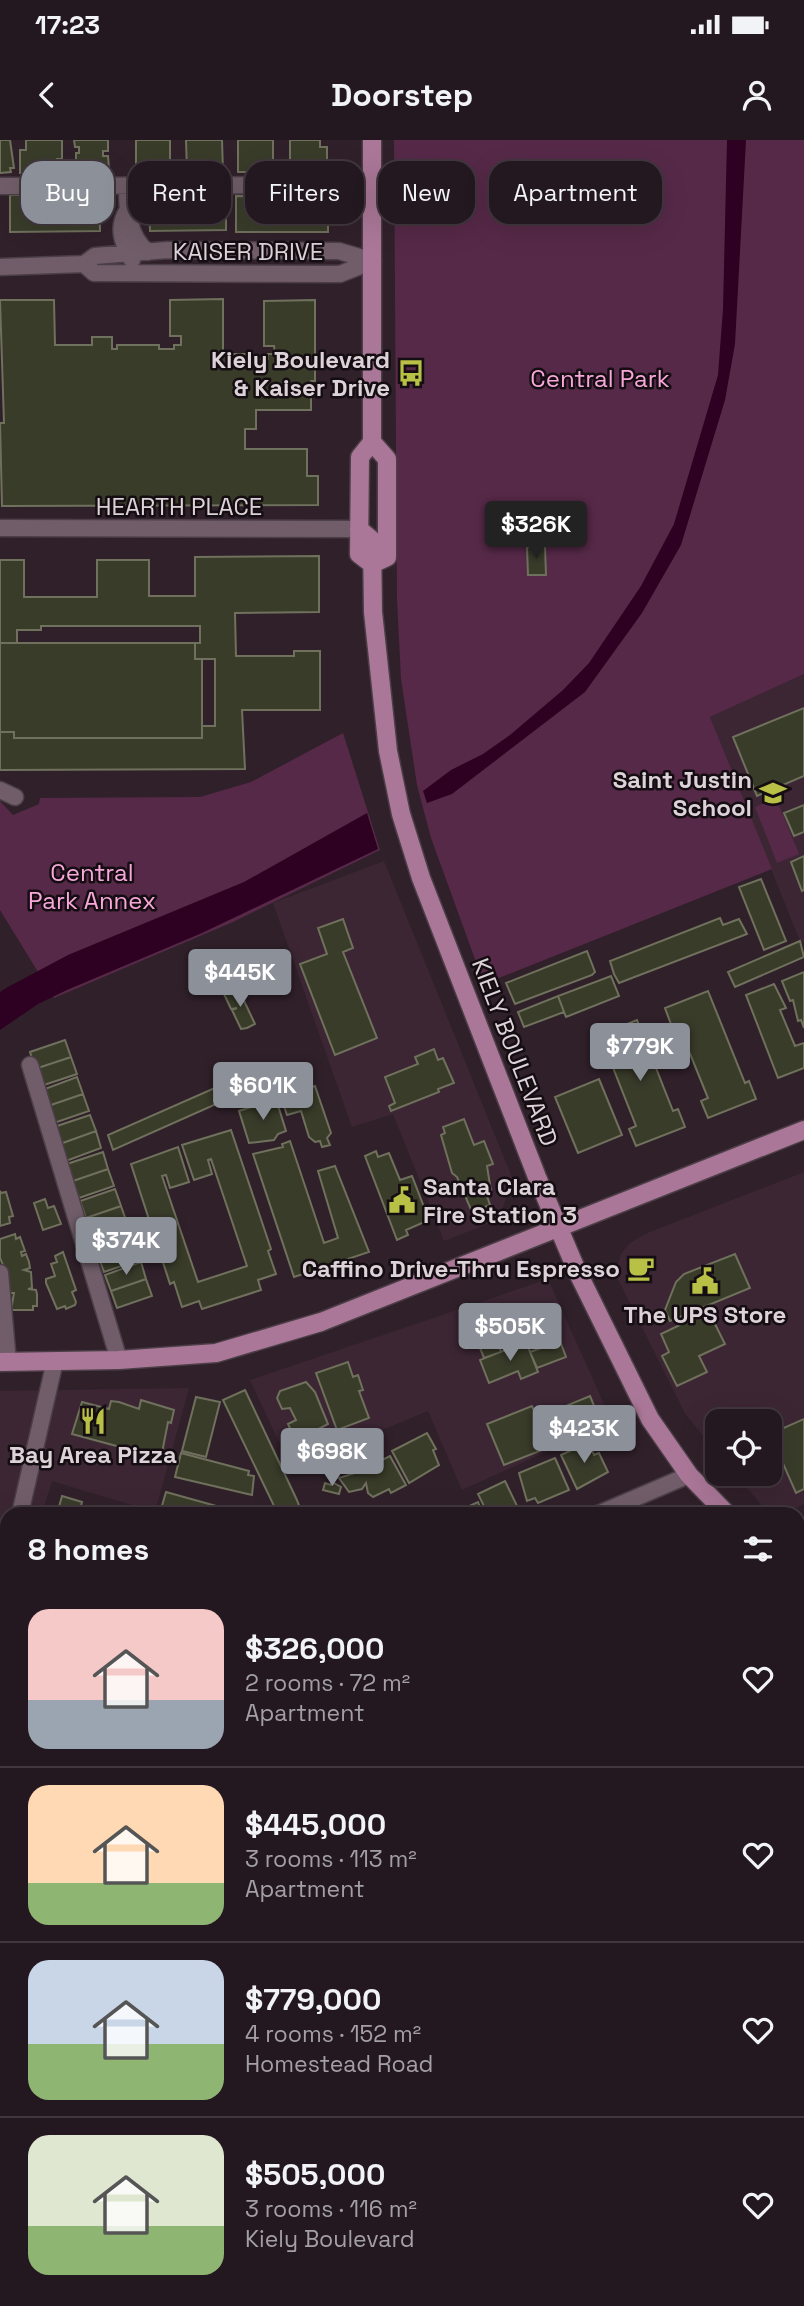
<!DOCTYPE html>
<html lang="en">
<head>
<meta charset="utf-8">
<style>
	:root { --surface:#241820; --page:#30252d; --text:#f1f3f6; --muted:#a3a0a5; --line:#41373e; --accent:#8c9099 }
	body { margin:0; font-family:"Space Grotesk",sans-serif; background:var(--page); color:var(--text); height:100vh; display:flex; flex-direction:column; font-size:26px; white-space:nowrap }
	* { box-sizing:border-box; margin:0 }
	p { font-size:23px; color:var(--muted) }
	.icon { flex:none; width:38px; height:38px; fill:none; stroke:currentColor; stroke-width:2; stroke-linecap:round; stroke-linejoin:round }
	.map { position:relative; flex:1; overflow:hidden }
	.details { position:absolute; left:0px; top:1367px; width:805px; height:800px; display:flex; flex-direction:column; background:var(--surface); border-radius:21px 21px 0 0; box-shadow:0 7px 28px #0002,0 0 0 2px var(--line) }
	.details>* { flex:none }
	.guide { position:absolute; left:21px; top:21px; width:763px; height:63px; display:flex; gap:14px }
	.fabs { position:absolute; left:705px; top:1269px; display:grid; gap:14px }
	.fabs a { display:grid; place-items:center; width:77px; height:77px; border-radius:14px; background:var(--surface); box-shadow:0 7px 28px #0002,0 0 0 2px var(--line); font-size:35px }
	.price { position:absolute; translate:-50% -60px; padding:0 16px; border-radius:7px; background:var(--accent); color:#fff; font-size:23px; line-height:46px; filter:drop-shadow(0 2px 4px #0008) }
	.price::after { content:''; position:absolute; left:50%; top:42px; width:21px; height:16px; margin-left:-10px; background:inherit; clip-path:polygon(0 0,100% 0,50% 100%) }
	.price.on { background:#222; color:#fff }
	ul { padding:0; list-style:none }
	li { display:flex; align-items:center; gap:21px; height:175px; padding:0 28px }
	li+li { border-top:2px solid var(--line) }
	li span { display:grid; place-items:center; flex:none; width:196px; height:140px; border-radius:21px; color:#555 }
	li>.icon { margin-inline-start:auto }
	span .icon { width:84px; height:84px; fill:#fffc; stroke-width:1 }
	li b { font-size:30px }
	h2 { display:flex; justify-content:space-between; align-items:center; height:84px; padding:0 28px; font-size:30px }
	.tag { padding:0 24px; border-radius:21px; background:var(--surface); box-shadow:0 7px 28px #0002,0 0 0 2px var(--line); font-size:24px; line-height:63px }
	.tag.on { background:var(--accent); color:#fff }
	.status { display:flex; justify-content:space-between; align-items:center; height:49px; padding:0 35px; background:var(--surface); direction:ltr }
	.status svg { height:19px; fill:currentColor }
	header { display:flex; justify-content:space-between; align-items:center; height:91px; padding:0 28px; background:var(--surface); font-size:32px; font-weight:600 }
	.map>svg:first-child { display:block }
	.built { fill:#3c2634 }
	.green { fill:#562948 }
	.water { fill:#2e0021 }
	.building { fill:#3a3c2a; stroke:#6f715d; stroke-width:2 }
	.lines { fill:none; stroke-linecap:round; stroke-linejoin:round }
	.minor-casing { stroke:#4b3e46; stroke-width:19 }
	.major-casing { stroke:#4b3e46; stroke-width:21 }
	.minor { stroke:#705d69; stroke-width:16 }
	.major { stroke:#ab7798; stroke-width:18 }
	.labels { text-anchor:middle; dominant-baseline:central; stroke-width:5; stroke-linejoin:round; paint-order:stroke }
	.street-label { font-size:24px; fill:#dcd2d8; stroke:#140d11 }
	.poi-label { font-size:24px; font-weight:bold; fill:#dcd2d8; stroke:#140d11; text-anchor:end }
	.park-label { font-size:24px; fill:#f8a7db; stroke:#140d11 }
</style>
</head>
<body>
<div class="status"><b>17:23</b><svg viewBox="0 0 49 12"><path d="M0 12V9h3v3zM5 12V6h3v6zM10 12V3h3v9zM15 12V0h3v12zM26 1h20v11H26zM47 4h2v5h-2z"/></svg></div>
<header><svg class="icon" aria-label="back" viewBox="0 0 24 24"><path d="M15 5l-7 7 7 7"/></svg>Doorstep<svg class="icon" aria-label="person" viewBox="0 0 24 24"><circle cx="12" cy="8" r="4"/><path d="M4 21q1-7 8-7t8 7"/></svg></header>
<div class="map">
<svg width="804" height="2166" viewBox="0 0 804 2166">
	<rect width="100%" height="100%" fill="#30202a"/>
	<path class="built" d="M804,534V803L800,801L710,577Z
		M384,721L513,1040L498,1080L444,1101L393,974L352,987L273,763Z
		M804,1032V1364L783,1374H769L735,1334H770V1281H718L717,1313L686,1275L617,1137V1129L621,1114L630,1103L645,1094Z
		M548,1139L612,1282L462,1350L428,1271L291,1328L250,1240Z
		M189,1248L155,1372L52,1341L42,1374H7V1403L0,1400V1251Z"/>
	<path class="green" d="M394,0H804V534L710,577L772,729L484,844L431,698L417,645L401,539L397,459Z
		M343,593L380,710L233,782L54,858L0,770V661L13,675L39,664L40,658L200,657L251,642Z
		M776,658L799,714L777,723L755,667Z"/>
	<path class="water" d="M727,0H746L735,204L725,260L681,405L642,473L585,552L452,654L427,663L423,651L451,630L483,614L510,595L563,550L589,523L641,446L674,384L718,235L723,169Z
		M367,673L378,709L202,793L67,850L38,864L0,890V852L8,847L68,815L244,742Z"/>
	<path class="building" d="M0,0H10L14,28H10L11,32L0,33Z
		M26,0H62V19H57V33H20V10H26Z
		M74,0H108V11H103V16H108L109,29L76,30V13H79V7H75Z
		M136,0H170V28H136Z
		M186,0H222L223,32H187Z
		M238,0H273V32H238Z
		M290,0H320V7H327V32H290Z
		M99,54L100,91L10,92V55Z
		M236,56L328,57V92H236Z
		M226,57V90L150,91L149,58Z
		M223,159V214H253V219H268V214H275L274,206H264V161L315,160V241H311V270H256V289H245V309H307V336H318V365L2,366L0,283H4L0,160H54L55,205H92V197H112V209H117V205H159V209H174V205H181V196H170V160Z
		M527,407H545L546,435H528Z
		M319,416V472L235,473L236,516H294V511H320V570H242L245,629L0,630V592H14V598H202V586H215V519H195V503H200V486H41V490H17V503H0V420H24V457H97V420H149V456H195V417Z
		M0,503H195V519H202V598H14V592H0Z
		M804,568V636L757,656L733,597Z
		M804,665V692L794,696L784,673Z
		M804,716V750L802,751L791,722Z
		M761,739L786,801L764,810L739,747Z
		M720,778L723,785L739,779L747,794L619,843L614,834L610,821Z
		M343,779L353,808L343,812L377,898L335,915L300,824L327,814L318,788Z
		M800,801L804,817L735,847L728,832Z
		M587,811L595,832L592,835L515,864L506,843Z
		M804,832V888L801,880L798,881L793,860L790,861L782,841Z
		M611,836L619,856L566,877L558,856Z
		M774,844L786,868L780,870L795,906L804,903V928L778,938L746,855Z
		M238,848L255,884L247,888L241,889L232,870L237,868L231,869L224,854Z
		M708,851L745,943L749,941L756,959L708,978L701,961L708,958L678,884L672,887L665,868Z
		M558,856L564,872L524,887L518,872Z
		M637,880L673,971L678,969L685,987L636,1006L629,989L636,986L606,910L600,913L594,897Z
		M65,900L71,917L35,929L30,912Z
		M434,909L438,920L443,918L454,943L438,949L439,952L391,971L389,966L395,963L385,937L418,924L415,917Z
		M71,917L77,934L41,946L35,929Z
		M77,937L83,954L48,966L42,950Z
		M599,939L622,995L578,1013L555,957Z
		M226,943L232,957L113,1010L108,995Z
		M315,946L331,993L327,998L330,1005L322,1007L320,1001L315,1002L309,997L301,971L287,975L281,957Z
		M83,954L89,971L54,983L48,966Z
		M276,959L286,991L278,994L274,1000L249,1003L239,971Z
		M90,975L96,991L60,1004L54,987Z
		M464,979L474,1005L484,1001L493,1024L487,1026L491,1051L486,1053L490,1065L472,1072L457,1037L452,1033L441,995L445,993L443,987Z
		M231,990L271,1109L268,1111L276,1134L258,1140L261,1150L202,1169L199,1161L182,1167L174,1142L170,1144L131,1024L178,1007L189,1042L170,1048L166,1035L162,1036L198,1142L247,1126L211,1019L208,1020L212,1034L194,1040L182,1005Z
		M96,991L101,1008L66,1021L60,1004Z
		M290,1001L324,1103L338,1098L318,1031L335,1026L369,1112L294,1137L253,1014L283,1007L282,1004Z
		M376,1011L378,1017L389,1013L400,1040L412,1036L429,1080L406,1090L408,1095L397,1100L365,1016Z
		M103,1012L108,1029L73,1041L67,1024Z
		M108,1029L114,1046L79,1058L73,1041Z
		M115,1049L121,1066L86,1078L80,1061Z
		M0,1051L1,1053L6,1052L13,1076L9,1077L10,1083L0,1086Z
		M45,1059L48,1068L54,1066L61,1084L43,1090L34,1063Z
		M121,1066L127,1083L91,1095L86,1078Z
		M128,1086L133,1103L98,1115L92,1098Z
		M15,1094L16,1099L20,1097L25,1111L21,1112L22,1116L26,1114L29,1122L30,1128L24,1130L31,1132L32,1148L28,1149L36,1150L37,1154V1166H33V1170H11L14,1153H10L8,1137L0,1118V1099Z
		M133,1103L139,1120L104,1132L98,1115Z
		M63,1112L76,1150L72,1152L76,1162L75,1165L66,1169L65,1166L57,1169L46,1143V1139L55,1136L51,1124L57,1122L55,1116Z
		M735,1114L750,1148L670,1181L665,1170L676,1142L684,1134Z
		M141,1122L146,1139L111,1151L105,1135Z
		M146,1139L152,1156L117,1168L111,1151Z
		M484,1168L501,1212L484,1218L467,1175Z
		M709,1171L710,1174L714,1172L716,1178L713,1180L725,1204L699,1216L707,1232L677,1246L662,1216L669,1212L661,1194Z
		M560,1201L566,1217L537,1228L530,1212Z
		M526,1202L538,1232L521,1239L518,1231L489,1243L480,1220Z
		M348,1222L353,1237L358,1235L363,1250L359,1251L369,1278L337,1290L316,1233Z
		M306,1242L315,1252L328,1284L296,1301L288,1284L296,1280L290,1268L282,1269L277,1258L280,1251Z
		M245,1250L296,1358L299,1365L286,1373H282L279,1366L275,1368L223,1260Z
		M590,1256L600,1280L548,1301L550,1307L504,1325L487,1284L532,1266L537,1278Z
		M196,1257L220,1262L206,1317L182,1311Z
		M141,1260L174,1270L171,1283L168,1282L161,1318L72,1294L82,1262L109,1269L111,1261L119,1262L139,1269Z
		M804,1279V1349L796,1353L770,1294Z
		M602,1285L612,1301L594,1309L586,1292Z
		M427,1293L436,1309L433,1310L439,1325L409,1343L392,1311Z
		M589,1302L594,1315L599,1313L608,1332L577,1349L561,1315Z
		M181,1313L249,1331L248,1335L254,1336L252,1355L175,1337Z
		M334 1323a8 8 0 1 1 16 0a8 8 0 1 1-16 0Z
		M390,1316L406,1345L391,1353L389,1349L373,1357L368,1353L366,1343L362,1349L349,1352L339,1338L358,1332L356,1328L362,1324L370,1321L372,1325Z
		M555,1318L569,1350L538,1363L535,1358L527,1361L519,1333Z
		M505,1341L520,1372L470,1374L467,1367L478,1362L480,1367L484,1366L478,1354Z
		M332,1342L341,1347L339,1354L323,1350L325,1343L331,1345Z
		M166,1352L245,1374H178L161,1369Z
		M62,1356L82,1362L79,1374H57Z
		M7,1605V1644L0,1642V1623L2,1624Z
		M804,1622V1668L799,1671L798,1625Z
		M0,1646L7,1648V1687L0,1685Z
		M0,1692L7,1694V1732L0,1730Z
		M804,1737V1771L798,1758V1740Z
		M798,1849L804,1857V1881L798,1884Z
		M804,1955V2016L801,2018L798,1958Z
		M804,2066V2108L798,2111V2069Z
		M2,2096L7,2098V2122L0,2119Z
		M82,2160H101L105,2166H74Z
		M308,2160H319L320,2166H293L292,2163Z
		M385,2160H410V2166H385Z
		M501,2160H537L523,2166H504Z
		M626,2160H666L654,2166H623L621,2162Z
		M720,2160H741L744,2166H705Z"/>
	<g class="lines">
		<defs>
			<path id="minor" d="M0,46L372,45
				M127,46C127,70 128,97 148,112
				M127,71C116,88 123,104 132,120
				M84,124L94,133L340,134L373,121
				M0,127L84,124L95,116L167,110L339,111L373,121
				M0,388L359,389
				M0,650L15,657
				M30,925L119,1220
				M0,1133L8,1222
				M20,1374L55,1221
				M598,1374L689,1335
				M0,1453L7,1427
				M798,1478L804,1475
				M798,1700L804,1698
				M798,1920L804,1917
				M0,2040L7,2044
				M798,2143L804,2140
				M144,2160L147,2166
				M354,2160V2166
				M580,2160L583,2166"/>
			<path id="major" d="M372,0V302L360,317L359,414L372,424
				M372,302L387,319V417L372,424
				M359,389L372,400L373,472L388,611L401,674L421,738L537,1037L577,1131L650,1279L689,1335L727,1374
				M0,1222L119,1220L216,1213L321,1182L804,990
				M798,1490L804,1503"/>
		</defs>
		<use href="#minor" class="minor-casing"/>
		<use href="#major" class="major-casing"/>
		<use href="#minor" class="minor"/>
		<use href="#major" class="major"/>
	</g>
	<defs>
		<symbol id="bus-bare" viewBox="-9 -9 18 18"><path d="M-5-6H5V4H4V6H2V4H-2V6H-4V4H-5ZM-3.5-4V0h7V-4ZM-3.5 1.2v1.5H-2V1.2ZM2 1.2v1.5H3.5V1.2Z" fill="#b9c046" stroke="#140d11" stroke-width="2.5" paint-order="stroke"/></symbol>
		<symbol id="school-bare" viewBox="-9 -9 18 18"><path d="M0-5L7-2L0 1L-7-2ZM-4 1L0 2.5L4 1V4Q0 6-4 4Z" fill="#b9c046" stroke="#140d11" stroke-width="2.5" paint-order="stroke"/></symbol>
		<symbol id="civic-bare" viewBox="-9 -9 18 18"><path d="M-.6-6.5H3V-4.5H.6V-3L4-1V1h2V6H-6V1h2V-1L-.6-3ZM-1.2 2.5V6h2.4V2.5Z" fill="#b9c046" stroke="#140d11" stroke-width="2.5" paint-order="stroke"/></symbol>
		<symbol id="cafe-bare" viewBox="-9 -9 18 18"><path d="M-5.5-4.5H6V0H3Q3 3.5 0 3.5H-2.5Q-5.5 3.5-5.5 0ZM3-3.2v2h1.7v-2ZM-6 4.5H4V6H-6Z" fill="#b9c046" stroke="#140d11" stroke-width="2.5" paint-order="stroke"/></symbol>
		<symbol id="restaurant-bare" viewBox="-9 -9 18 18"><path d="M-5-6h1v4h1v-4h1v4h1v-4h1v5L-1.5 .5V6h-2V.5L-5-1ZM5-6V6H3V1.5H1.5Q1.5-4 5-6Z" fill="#b9c046" stroke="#140d11" stroke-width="2.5" paint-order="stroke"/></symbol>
	</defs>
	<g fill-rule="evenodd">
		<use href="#bus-bare" x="392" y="214" width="38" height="38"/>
		<use href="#school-bare" x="754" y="634" width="38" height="38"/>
		<use href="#civic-bare" x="383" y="1041" width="38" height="38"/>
		<use href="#cafe-bare" x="622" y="1109" width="38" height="38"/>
		<use href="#civic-bare" x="686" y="1122" width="38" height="38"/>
		<use href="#restaurant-bare" x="74" y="1262" width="38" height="38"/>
	</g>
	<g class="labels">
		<g class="street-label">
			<text x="248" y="111">KAISER DRIVE</text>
			<text x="179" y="366">HEARTH PLACE</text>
			<text transform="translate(515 912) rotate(69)">KIELY BOULEVARD</text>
		</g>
		<g class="poi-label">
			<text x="390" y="219">Kiely Boulevard<tspan x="390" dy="28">&amp; Kaiser Drive</tspan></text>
			<text x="752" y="639">Saint Justin<tspan x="752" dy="28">School</tspan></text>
			<text x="423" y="1046" text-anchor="start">Santa Clara<tspan x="423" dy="28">Fire Station 3</tspan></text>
			<text x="620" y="1128">Caffino Drive-Thru Espresso</text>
			<text x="705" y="1174" text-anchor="middle">The UPS Store</text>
			<text x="93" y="1314" text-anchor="middle">Bay Area Pizza</text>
		</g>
		<g class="park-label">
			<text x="600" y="238">Central Park</text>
			<text x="92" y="732">Central<tspan x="92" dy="28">Park Annex</tspan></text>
		</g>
	</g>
</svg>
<div class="fabs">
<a><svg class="icon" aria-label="locate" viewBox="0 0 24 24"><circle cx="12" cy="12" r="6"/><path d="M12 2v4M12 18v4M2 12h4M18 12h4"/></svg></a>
</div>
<b class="price on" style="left:536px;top:421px">$326K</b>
<b class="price" style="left:240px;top:869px">$445K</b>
<b class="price" style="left:640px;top:943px">$779K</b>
<b class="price" style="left:263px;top:982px">$601K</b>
<b class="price" style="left:126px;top:1137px">$374K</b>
<b class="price" style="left:510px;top:1223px">$505K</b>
<b class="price" style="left:584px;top:1325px">$423K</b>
<b class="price" style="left:332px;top:1348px">$698K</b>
<div class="guide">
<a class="tag on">Buy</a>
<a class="tag">Rent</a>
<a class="tag">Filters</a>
<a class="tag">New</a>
<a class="tag">Apartment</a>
</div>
<section class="details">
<h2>8 homes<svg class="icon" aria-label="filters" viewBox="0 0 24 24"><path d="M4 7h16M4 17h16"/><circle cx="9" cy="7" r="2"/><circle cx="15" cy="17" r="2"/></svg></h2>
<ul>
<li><span style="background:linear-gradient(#f6c9c9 65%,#9aa5b1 0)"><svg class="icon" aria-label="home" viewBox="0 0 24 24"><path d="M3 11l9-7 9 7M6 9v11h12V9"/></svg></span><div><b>$326,000</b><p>2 rooms · 72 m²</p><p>Apartment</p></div><svg class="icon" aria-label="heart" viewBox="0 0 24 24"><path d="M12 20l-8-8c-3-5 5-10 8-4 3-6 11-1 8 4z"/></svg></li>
<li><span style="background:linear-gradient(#ffd9b3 70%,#8fb573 0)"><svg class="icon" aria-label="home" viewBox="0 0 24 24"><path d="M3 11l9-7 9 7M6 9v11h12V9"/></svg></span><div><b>$445,000</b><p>3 rooms · 113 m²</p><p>Apartment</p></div><svg class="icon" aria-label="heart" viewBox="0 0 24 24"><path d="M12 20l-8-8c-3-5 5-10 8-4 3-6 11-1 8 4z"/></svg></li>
<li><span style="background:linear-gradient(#c9d6e8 60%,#8fb573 0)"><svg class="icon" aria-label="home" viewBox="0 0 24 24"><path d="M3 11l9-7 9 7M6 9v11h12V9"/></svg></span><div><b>$779,000</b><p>4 rooms · 152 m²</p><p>Homestead Road</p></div><svg class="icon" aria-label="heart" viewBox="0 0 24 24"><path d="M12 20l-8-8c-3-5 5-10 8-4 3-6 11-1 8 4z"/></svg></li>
<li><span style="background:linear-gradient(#dfe7d0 65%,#8fb573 0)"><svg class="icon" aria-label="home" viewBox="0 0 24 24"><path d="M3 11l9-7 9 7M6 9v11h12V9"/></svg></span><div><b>$505,000</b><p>3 rooms · 116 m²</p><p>Kiely Boulevard</p></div><svg class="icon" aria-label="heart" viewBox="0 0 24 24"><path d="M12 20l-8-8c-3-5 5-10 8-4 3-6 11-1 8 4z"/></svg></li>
</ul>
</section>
</div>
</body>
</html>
